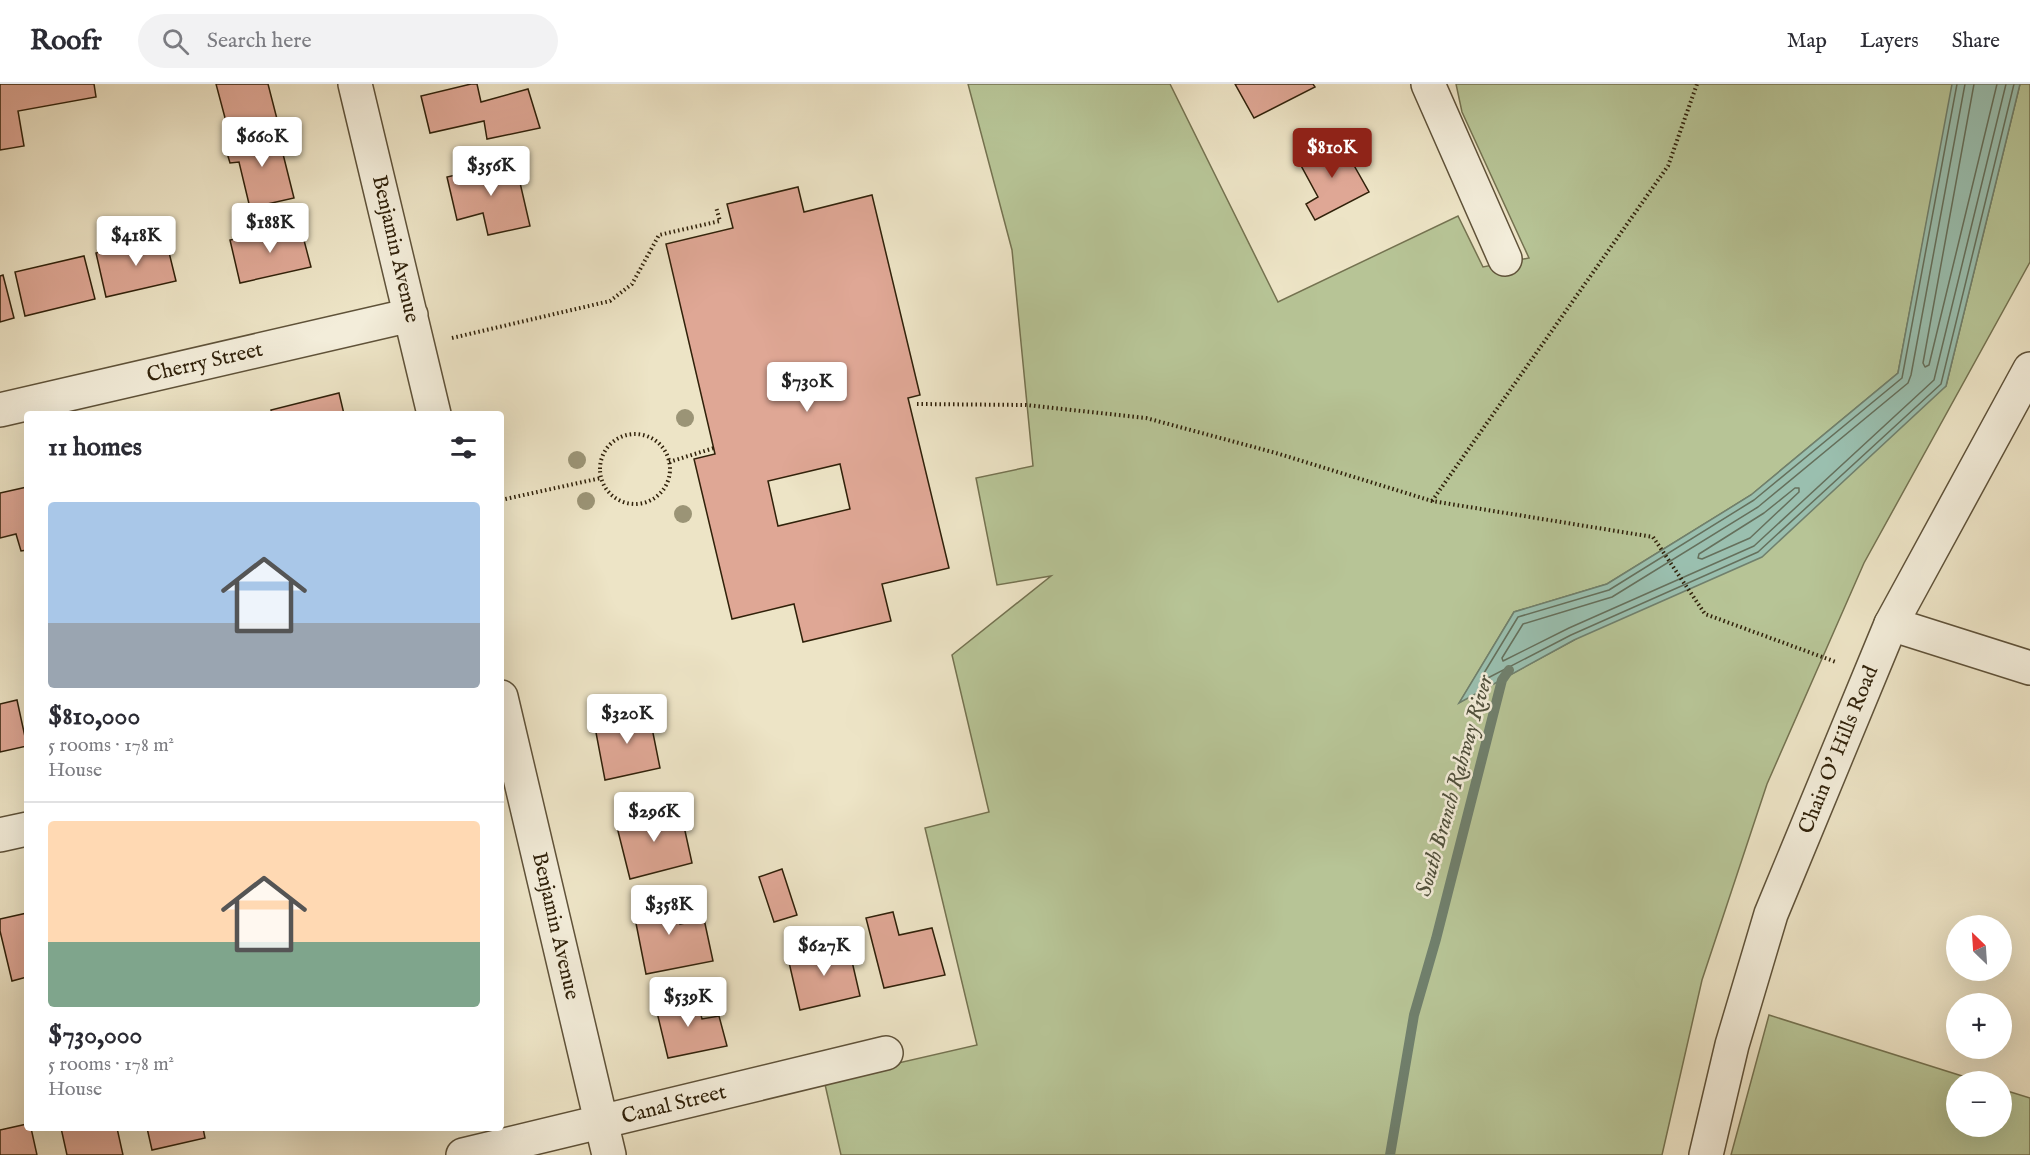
<!DOCTYPE html>
<html lang="en">
<head>
<meta charset="utf-8">
<style>
	:root { --surface:#fff; --page:#f2f2f3; --text:#2b2b33; --muted:#7c7c81; --line:#e1e1e2; --accent:#8f2418 }
	body { margin:0; font-family:"IM FELL English",serif; background:var(--page); color:var(--text); height:100vh; display:flex; flex-direction:column; font-size:22px; white-space:nowrap }
	* { box-sizing:border-box; margin:0 }
	p { font-size:20px; color:var(--muted) }
	.icon { flex:none; width:33px; height:33px; fill:none; stroke:currentColor; stroke-width:2; stroke-linecap:round; stroke-linejoin:round }
	.map { position:relative; flex:1; overflow:hidden }
	.details { position:absolute; left:24px; top:327px; width:480px; height:720px; display:flex; flex-direction:column; background:var(--surface); border-radius:6px; box-shadow:0 6px 24px #0002 }
	.details>* { flex:none }
	.needle { width:39px; rotate:335deg }
	.fabs { position:absolute; left:1946px; top:831px; display:grid; gap:12px }
	.fabs a { display:grid; place-items:center; width:66px; height:66px; border-radius:50%; background:var(--surface); box-shadow:0 6px 24px #0002; font-size:30px }
	.price { position:absolute; translate:-50% -51px; padding:0 14px; border-radius:6px; background:#fff; color:#222; font-size:20px; line-height:39px; filter:drop-shadow(0 2px 3px #0008) }
	.price::after { content:''; position:absolute; left:50%; top:36px; width:18px; height:14px; margin-left:-9px; background:inherit; clip-path:polygon(0 0,100% 0,50% 100%) }
	.price.current { background:var(--accent); color:#fff }
	ul { padding:0; list-style:none }
	li { display:grid; align-content:center; gap:12px; height:318px; padding:0 24px }
	li+li { border-top:2px solid var(--line) }
	li span { display:grid; place-items:center; height:186px; border-radius:6px; color:#555 }
	li>.icon { margin-inline-start:auto }
	span .icon { width:108px; height:108px; fill:#fffc; stroke-width:1 }
	li b { font-size:26px }
	h2 { display:flex; justify-content:space-between; align-items:center; height:72px; padding:0 24px; font-size:26px }
	header { display:flex; align-items:center; gap:36px; box-sizing:border-box; height:84px; padding:0 30px; background:var(--surface); border-bottom:2px solid var(--line) }
	header strong { font-size:28px }
	nav { display:flex; gap:33px; margin-inline-start:auto; font-size:21px }
	.search { width:420px; height:54px; background:var(--page); display:flex; align-items:center; gap:15px; box-sizing:border-box; padding:0 21px; border-radius:33px; color:var(--muted); font-size:22px }
	.map>svg:first-child { display:block }
	.green { fill:#b7c496; stroke:#747250; stroke-width:1.5 }
	.water { fill:#9abfaf; stroke:#70806d; stroke-width:1.5 }
	.lines { fill:none; stroke-linecap:round; stroke-linejoin:round }
	.shore { stroke:#65705c; stroke-width:1.5 }
	.stream { stroke:#70806d; stroke-width:10 }
	.building { fill:#dfa795; stroke:#30210a; stroke-width:1.5; fill-rule:evenodd }
	.minor-casing { stroke:#5f5239; stroke-width:36 }
	.tertiary-casing { stroke:#5f5239; stroke-width:36 }
	.path { stroke:#30210a; stroke-width:4; stroke-dasharray:1.5 3; stroke-linecap:butt }
	.minor { stroke:#f3edda; stroke-width:33 }
	.tertiary { stroke:#f3edda; stroke-width:33 }
	.tree { fill:#9b9476 }
	.labels { text-anchor:middle; dominant-baseline:central; stroke-width:5; stroke-linejoin:round; paint-order:stroke }
	.street-label { font-size:21px; fill:#30210a; stroke:#f3edda }
	.water-label { font-size:22px; font-style:italic; fill:#50503c; stroke:#f3edda }
</style>
</head>
<body>
<header>
<strong>Roofr</strong>
<div class="search"><svg class="icon" aria-label="search" viewBox="0 0 24 24"><circle cx="10" cy="10" r="6"/><path d="M15 15l6 6"/></svg>Search here</div>
<nav><a>Map</a><a>Layers</a><a>Share</a></nav>
</header>
<div class="map">
<svg width="2030" height="1071" viewBox="0 0 2030 1071">
	<rect width="100%" height="100%" fill="#ede4c6"/>
	<filter id="stains"><feTurbulence type="fractalNoise" baseFrequency=".00333" numOctaves="4"/><feColorMatrix values="0 0 0 0 .2 0 0 0 0 .09 0 0 0 0 .02 0 0 0 .5 -.17"/></filter>
	<radialGradient id="worn" r=".72"><stop offset=".6" stop-color="#630" stop-opacity="0"/><stop offset="1" stop-color="#630" stop-opacity=".3"/></radialGradient>
	<path class="green" d="M968,0H1170L1278,218L1458,132L1483,183L1529,174L1462,28L1456,0H1953L1898,289L1751,411L1607,500L1514,528L1460,618L1574,556L1946,302L2020,0H2030V178L1864,479L1767,700L1702,896L1662,1071H841L824,996L977,961L925,744L989,728L952,571L1051,492L997,501L976,394L1033,382L1012,166Z
		M1769,931L1978,997L1956,998V1042H2001V1005L2030,1014V1071H1731Z"/>
	<path class="water" d="M1952,0H2020L1946,302L1762,473L1574,556L1459,619L1514,528L1607,500L1751,411L1898,289Z"/>
	<g class="lines">
		<path class="shore" d="M1957,0L1902,294L1754,416L1609,506L1518,533L1481,594L1482,597L1571,551L1758,468L1941,300L2014,0
			M1965,0L1911,291L1908,299L1758,423L1612,513L1523,540L1502,574L1503,577L1569,544L1754,462L1934,296L2006,0
			M1974,0L1923,279L1925,283L1929,281L1997,0
			M1795,404H1799V408L1750,454L1702,475L1698,474L1699,470L1764,429Z"/>
		<path class="stream" d="M1390,1071L1414,931L1436,855L1502,596L1509,586"/>
	</g>
	<path class="building" d="M0,0H94L96,13L18,27L24,62L0,66Z
		M216,0H268L277,35L228,45Z
		M471,0H477L481,18L528,5L540,44L487,55L484,37L430,49L421,12Z
		M1235,0H1313L1315,3L1254,34Z
		M277,46L294,114L250,124L239,78L230,79L224,59Z
		M1339,55L1369,108L1315,136L1306,120L1318,113L1298,76Z
		M515,77L530,142L488,151L483,129L457,136L447,93Z
		M798,103L804,128L872,111L920,311L908,314L949,484L882,500L891,537L803,558L794,520L732,535L694,375L715,370L666,160L733,144L727,120ZM840,380L850,425L778,442L768,397Z
		M300,141L311,183L240,199L230,156Z
		M165,152L176,197L106,213L96,169Z
		M84,172L95,215L25,232L15,188Z
		M3,191L14,234L0,238V192Z
		M339,309L344,330H272L271,326Z
		M27,403V466L21,467L16,450L0,454V409Z
		M17,616L27,662L0,668V620Z
		M648,624L660,684L605,696L594,638Z
		M680,724L692,779L630,795L616,739Z
		M782,785L797,831L774,838L759,793Z
		M674,809L680,840L704,835L713,877L646,890L632,819Z
		M893,828L899,851L932,844L945,891L884,904L866,834Z
		M27,829V893L12,897L0,847V835Z
		M848,860L860,912L800,926L788,874Z
		M696,911L702,935L719,932L727,962L668,974L655,920Z
		M27,1040V1044H31L37,1071H0V1046Z
		M61,1044H117L123,1071H67Z
		M147,1044H203L205,1054L152,1066Z"/>
	<g class="lines">
		<defs>
			<path id="minor" d="M355,0L434,330
				M1428,0L1505,175
				M0,326L411,231
				M1891,540L2030,584
				M501,613L609,1071
				M0,751L27,745
				M463,1071L886,969"/>
			<path id="tertiary" d="M1706,1071L1732,961L1771,830L1891,540L2030,285"/>
		</defs>
		<use href="#minor" class="minor-casing"/>
		<use href="#tertiary" class="tertiary-casing"/>
		<path class="path" d="M452,254L610,217L632,200L659,151L720,137L716,123
			M917,320L1026,321L1146,334L1276,369L1432,417L1653,453L1705,530L1836,578
			M600 385a35 35 0 1 1 70 0a35 35 0 1 1-70 0Z
			M669,378L714,364
			M501,416L601,394
			M1432,417L1668,82L1697,0"/>
		<use href="#minor" class="minor"/>
		<use href="#tertiary" class="tertiary"/>
	</g>
	<g class="tree">
		<circle cx="685" cy="334" r="9"/>
		<circle cx="577" cy="376" r="9"/>
		<circle cx="586" cy="417" r="9"/>
		<circle cx="683" cy="430" r="9"/>
	</g>
	<g class="labels">
		<g class="street-label">
			<text transform="translate(395 165) rotate(77)">Benjamin Avenue</text>
			<text transform="translate(205 279) rotate(-13)">Cherry Street</text>
			<text transform="translate(1839 666) rotate(-68)">Chain O' Hills Road</text>
			<text transform="translate(555 842) rotate(77)">Benjamin Avenue</text>
			<text transform="translate(674 1021) rotate(-14)">Canal Street</text>
		</g>
		<g class="water-label">
			<text transform="translate(1455 702) rotate(-74)">South Branch Rahway River</text>
		</g>
	</g>
	<rect width="100%" height="100%" filter="url(#stains)"/>
	<rect width="100%" height="100%" fill="url(#worn)"/>
</svg>
<div class="fabs">
<a><svg class="needle" viewBox="-14 -14 28 28"><path d="M0-13l5 13h-10z" fill="#e53935"/><path d="M0 13l5-13h-10z" fill="#7c7c81"/></svg></a>
<a>+</a>
<a>−</a>
</div>
<b class="price" style="left:262px;top:84px">$660K</b>
<b class="price current" style="left:1332px;top:95px">$810K</b>
<b class="price" style="left:491px;top:113px">$356K</b>
<b class="price" style="left:270px;top:170px">$188K</b>
<b class="price" style="left:136px;top:183px">$418K</b>
<b class="price" style="left:807px;top:329px">$730K</b>
<b class="price" style="left:627px;top:661px">$320K</b>
<b class="price" style="left:654px;top:759px">$296K</b>
<b class="price" style="left:669px;top:852px">$358K</b>
<b class="price" style="left:824px;top:893px">$627K</b>
<b class="price" style="left:688px;top:944px">$539K</b>
<section class="details">
<h2>11 homes<svg class="icon" aria-label="filters" viewBox="0 0 24 24"><path d="M4 7h16M4 17h16"/><circle cx="9" cy="7" r="2"/><circle cx="15" cy="17" r="2"/></svg></h2>
<ul>
<li><span style="background:linear-gradient(#a9c7e8 65%,#9aa5b1 0)"><svg class="icon" aria-label="home" viewBox="0 0 24 24"><path d="M3 11l9-7 9 7M6 9v11h12V9"/></svg></span><div><b>$810,000</b><p>5 rooms · 178 m²</p><p>House</p></div></li>
<li><span style="background:linear-gradient(#ffd9b3 65%,#7fa58c 0)"><svg class="icon" aria-label="home" viewBox="0 0 24 24"><path d="M3 11l9-7 9 7M6 9v11h12V9"/></svg></span><div><b>$730,000</b><p>5 rooms · 178 m²</p><p>House</p></div></li>
</ul>
</section>
</div>
</body>
</html>
